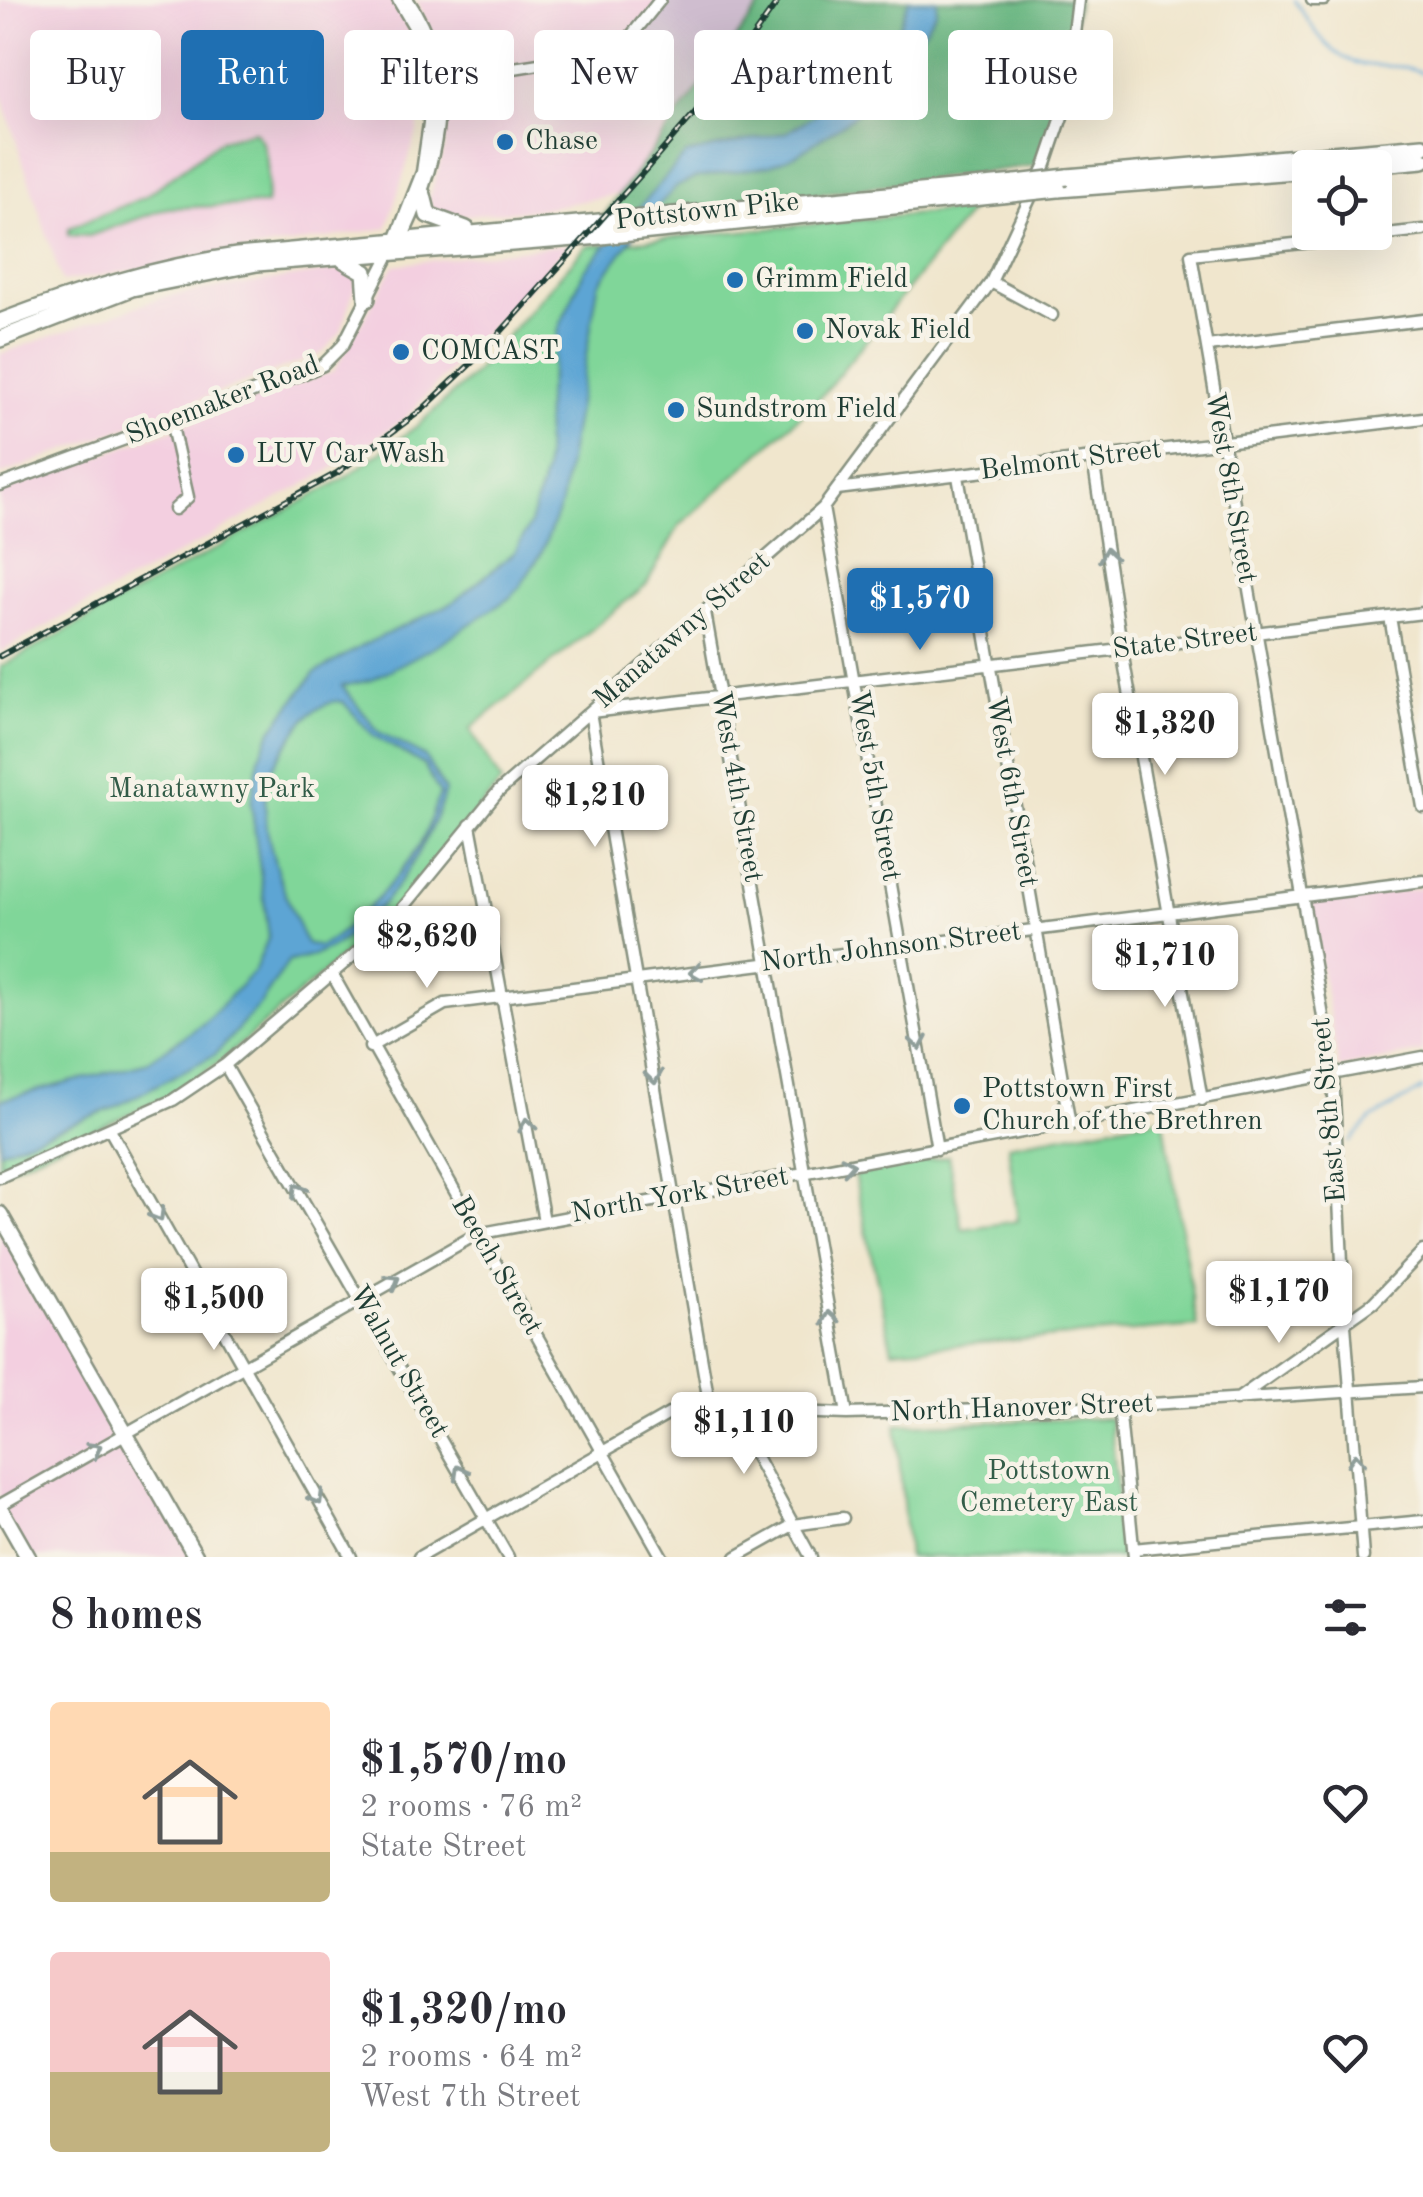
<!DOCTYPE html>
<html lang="en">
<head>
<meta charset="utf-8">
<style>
	:root { --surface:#fff; --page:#f2f2f3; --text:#2b2b33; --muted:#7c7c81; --accent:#1f6fb2 }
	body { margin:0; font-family:"Old Standard TT",serif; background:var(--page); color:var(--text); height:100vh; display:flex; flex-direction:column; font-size:38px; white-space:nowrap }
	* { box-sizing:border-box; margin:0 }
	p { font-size:32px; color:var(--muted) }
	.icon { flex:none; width:55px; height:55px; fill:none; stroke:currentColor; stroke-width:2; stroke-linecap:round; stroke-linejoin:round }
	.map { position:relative; height:1557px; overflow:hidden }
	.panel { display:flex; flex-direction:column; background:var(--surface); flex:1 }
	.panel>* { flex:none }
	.guide { position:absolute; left:30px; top:30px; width:1365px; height:90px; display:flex; gap:20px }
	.tools { position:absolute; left:1292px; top:150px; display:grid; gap:20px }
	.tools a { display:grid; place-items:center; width:100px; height:100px; border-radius:10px; background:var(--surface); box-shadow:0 10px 40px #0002; font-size:50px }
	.price { position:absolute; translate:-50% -85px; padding:0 22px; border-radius:10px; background:#fff; color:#222; font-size:32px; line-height:65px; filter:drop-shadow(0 2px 5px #0008) }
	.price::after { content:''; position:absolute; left:50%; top:60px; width:30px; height:22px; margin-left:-15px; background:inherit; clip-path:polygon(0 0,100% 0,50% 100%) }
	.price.active { background:var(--accent); color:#fff }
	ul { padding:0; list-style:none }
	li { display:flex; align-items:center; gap:30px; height:250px; padding:0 50px }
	li span { display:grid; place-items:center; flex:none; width:280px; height:200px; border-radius:10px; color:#555 }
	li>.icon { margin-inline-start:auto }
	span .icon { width:120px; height:120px; fill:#fffc; stroke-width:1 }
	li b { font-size:42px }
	h2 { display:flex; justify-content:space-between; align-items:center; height:120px; padding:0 50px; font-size:42px }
	.pill { padding:0 35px; border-radius:10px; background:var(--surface); box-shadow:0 10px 40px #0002; font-size:35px; line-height:90px }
	.pill.active { background:var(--accent); color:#fff }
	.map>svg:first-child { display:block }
	.built { fill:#f3cfe0 }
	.industrial { fill:#cfbdcf }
	.green { fill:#80d699; stroke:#508a66; stroke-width:2.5 }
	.forest { fill:#68b781; stroke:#447a5a; stroke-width:2.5 }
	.water { fill:#5da5d4; stroke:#3e7184; stroke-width:2.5; fill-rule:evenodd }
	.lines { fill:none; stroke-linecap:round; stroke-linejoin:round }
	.stream { stroke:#5da5d4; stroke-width:2.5 }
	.minor-casing { stroke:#889280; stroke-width:15 }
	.major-casing { stroke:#889280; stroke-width:19 }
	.highway-casing { stroke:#889280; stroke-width:20 }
	.minor { stroke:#fff; stroke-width:10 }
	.major { stroke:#fff; stroke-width:14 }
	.highway { stroke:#fff; stroke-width:15 }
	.rail-casing { stroke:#1f3d34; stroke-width:6 }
	.rail { stroke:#f7f3e8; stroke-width:2.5; stroke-dasharray:8; stroke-linecap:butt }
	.highway-bridge-casing { stroke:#889280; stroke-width:20; stroke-linecap:butt }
	.highway-bridge { stroke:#fff; stroke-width:15 }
	.oneway { stroke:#8f9e9a }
	.poi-dot { fill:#1f6fb2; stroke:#f7f3e8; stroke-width:4 }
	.labels { text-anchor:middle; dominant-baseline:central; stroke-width:9; stroke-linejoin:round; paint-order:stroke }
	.poi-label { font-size:28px; fill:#1f3d34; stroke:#f7f3e8; text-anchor:start }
	.street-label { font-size:28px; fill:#1f3d34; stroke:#f7f3e8 }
	.park-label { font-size:28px; fill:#325c48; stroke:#f7f3e8 }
</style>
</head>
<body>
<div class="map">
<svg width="1423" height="1557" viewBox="0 0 1423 1557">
	<rect width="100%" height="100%" fill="#f7f3e8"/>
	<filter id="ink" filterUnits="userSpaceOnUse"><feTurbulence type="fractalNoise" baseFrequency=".01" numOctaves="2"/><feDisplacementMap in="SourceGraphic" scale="20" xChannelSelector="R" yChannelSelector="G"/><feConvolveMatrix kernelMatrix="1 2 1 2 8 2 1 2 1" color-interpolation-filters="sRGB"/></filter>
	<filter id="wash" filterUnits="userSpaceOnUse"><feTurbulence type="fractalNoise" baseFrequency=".0048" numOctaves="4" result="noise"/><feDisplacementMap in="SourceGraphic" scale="40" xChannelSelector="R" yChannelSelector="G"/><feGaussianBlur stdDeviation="2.25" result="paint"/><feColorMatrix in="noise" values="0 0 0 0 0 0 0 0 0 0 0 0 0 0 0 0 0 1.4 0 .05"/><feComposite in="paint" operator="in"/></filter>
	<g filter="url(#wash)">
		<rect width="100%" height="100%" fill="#f0e6cd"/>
		<path class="built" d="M0,0H391L420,48L418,129L387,228L62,282L0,91Z
			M417,0H668L620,65L680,117L620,194L540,209L444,217L434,213L429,198L445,148L447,69Z
			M569,244L405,418L327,472L0,652V492L334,371L394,265Z
			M346,269L357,279L341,332L321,354L0,475V354L166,296Z
			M1423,888V1052L1339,1068L1310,903Z
			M0,1215L196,1557H28L0,1508Z"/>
		<path class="industrial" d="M668,0H765L680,117L620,65Z"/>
		<path class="green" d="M254,131C271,146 268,183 266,204L168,208L89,236L69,235V228L145,197L221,140Z
			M972,209L819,399L679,526L646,585L470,729L501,782L395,911L221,1061L170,1096L0,1172V667L343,479L417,426L472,376L586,246Z
			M1163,1117L1197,1326L892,1350L854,1175L948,1156L962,1229L1018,1221L1008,1145Z
			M1110,1418L1124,1557H908L896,1425Z"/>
		<path class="forest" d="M765,0H1078L1046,164L598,223Z"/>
		<path class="water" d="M909,0H937L936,12L897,70L851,118L796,155L769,166L695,178L676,187L648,216L598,285L561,504L541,554L521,585L511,597L441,643L371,680L342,686L379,732L425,757L445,791C427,856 362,954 289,961L261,1003L216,1054L113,1108L0,1151V1100L145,1063L204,1023L255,970L269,936L251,803L259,758L271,731L314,674L363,645L451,604L515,552L530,524L545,471L546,400L559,328L584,271L686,154L787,132L813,116L895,38ZM335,701L343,702L374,736L424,765L440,794C432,810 429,830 419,846C397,879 353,929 319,947L306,943C285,897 253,822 270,772C275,760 284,750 291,739C304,718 312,709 335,701Z"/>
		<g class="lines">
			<path class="stream" d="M1294,0C1311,25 1329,58 1361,64C1382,68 1403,63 1423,73
				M1350,1142L1371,1119L1423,1089"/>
		</g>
	</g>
	<g filter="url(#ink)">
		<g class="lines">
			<defs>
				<path id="minor" d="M1312,0H1324
					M438,56L445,63L476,74
					M435,92L476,74L602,54L623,46L660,0
					M405,232C441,156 458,74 408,0
					M991,282L1052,315
					M1207,346L1423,320
					M171,422L188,497L175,509
					M1093,459L1122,651L1202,1100
					M958,476L1070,1125
					M0,485L302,374L323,365L343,345L390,253L422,172L429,123L430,70L417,32L398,0
					M837,489L1423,418
					M823,508L937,1149
					M705,612L847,1414
					M1390,617L1423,807
					M590,712L710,1408
					M591,712L1423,613
					M470,825L544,1221
					M332,974L662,1557
					M370,1047L445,1004L1423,881
					M225,1065L508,1557
					M110,1130L351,1557
					M0,1177L173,1100L225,1065L389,925L498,792L823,508L991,282L1046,164L1065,108L1078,0
					M1236,1400L1373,1303L1423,1251
					M1119,1406L1134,1557
					M731,1411L811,1557
					M0,1505L477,1234L1423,1057
					M1133,1549L1423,1521
					M419,1557L669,1414L688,1408L847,1414L1119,1406L1423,1387
					M736,1557L793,1525L843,1518
					M1363,1557L1345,1325L1333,1074L1191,255L1423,230"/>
				<path id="major" d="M0,1214L196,1557
					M0,1508L28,1557"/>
				<path id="highway" d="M1335,168L1423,160
					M1067,177L1423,146
					M1058,189L1310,170
					M423,195L428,215L466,229
					M344,260L365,272L367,299
					M0,322C78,292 154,268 237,256L1016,183
					M0,339L132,288L257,263L601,236L1011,194"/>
			</defs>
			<use href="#minor" class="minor-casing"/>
			<use href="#major" class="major-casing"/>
			<use href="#highway" class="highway-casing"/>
			<use href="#minor" class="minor"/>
			<use href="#major" class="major"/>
			<use href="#highway" class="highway"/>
			<defs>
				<path id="rail" d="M0,656L337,473L423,409L482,353L648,167L717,87L779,0"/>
			</defs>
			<use href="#rail" class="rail-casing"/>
			<use href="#rail" class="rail"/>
			<defs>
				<path id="highway-bridge" d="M1016,183L1067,177
					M1011,194L1058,189"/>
			</defs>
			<use href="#highway-bridge" class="highway-bridge-casing"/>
			<use href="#highway-bridge" class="highway-bridge"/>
		</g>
		<defs><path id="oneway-chevron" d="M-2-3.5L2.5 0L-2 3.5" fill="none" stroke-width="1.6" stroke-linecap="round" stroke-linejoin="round" transform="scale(2.5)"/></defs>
		<g class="oneway">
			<use href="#oneway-chevron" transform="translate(1107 555) rotate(-99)"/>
			<use href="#oneway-chevron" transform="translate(696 972) rotate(172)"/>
			<use href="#oneway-chevron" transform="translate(919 1043) rotate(80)"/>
			<use href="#oneway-chevron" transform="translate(654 1077) rotate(81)"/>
			<use href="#oneway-chevron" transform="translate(527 1125) rotate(-100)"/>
			<use href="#oneway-chevron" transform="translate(848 1165) rotate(-10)"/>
			<use href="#oneway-chevron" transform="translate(298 1190) rotate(-121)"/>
			<use href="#oneway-chevron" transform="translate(158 1215) rotate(60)"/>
			<use href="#oneway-chevron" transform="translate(393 1281) rotate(-30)"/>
			<use href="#oneway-chevron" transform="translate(830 1318) rotate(-100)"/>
			<use href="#oneway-chevron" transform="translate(95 1449) rotate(-30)"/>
			<use href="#oneway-chevron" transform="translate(1356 1460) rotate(-94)"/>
			<use href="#oneway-chevron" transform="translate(460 1472) rotate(-119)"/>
			<use href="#oneway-chevron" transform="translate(317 1498) rotate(60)"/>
		</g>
	</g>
	<g class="poi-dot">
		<circle cx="505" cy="142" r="10"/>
		<circle cx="735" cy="280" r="10"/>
		<circle cx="805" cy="331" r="10"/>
		<circle cx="401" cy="352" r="10"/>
		<circle cx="676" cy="410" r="10"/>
		<circle cx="236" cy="455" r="10"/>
		<circle cx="962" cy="1106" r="10"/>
	</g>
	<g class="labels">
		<g class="poi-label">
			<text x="525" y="142">Chase</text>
			<text x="755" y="280">Grimm Field</text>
			<text x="825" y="331">Novak Field</text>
			<text x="421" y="352">COMCAST</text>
			<text x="696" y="410">Sundstrom Field</text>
			<text x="256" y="455">LUV Car Wash</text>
			<text x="982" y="1090">Pottstown First<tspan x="982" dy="32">Church of the Brethren</tspan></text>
		</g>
		<g class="street-label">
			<text transform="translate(707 212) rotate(-6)">Pottstown Pike</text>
			<text transform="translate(223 401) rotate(-21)">Shoemaker Road</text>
			<text transform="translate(1071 461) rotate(-7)">Belmont Street</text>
			<text transform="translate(1230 488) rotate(80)">West 8th Street</text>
			<text transform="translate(683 631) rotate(-41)">Manatawny Street</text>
			<text transform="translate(1185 642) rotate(-7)">State Street</text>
			<text transform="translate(874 786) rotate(80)">West 5th Street</text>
			<text transform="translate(736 787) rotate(80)">West 4th Street</text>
			<text transform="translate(1011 792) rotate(80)">West 6th Street</text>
			<text transform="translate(891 948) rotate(-7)">North Johnson Street</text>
			<text transform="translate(1330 1110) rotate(-95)">East 8th Street</text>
			<text transform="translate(680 1196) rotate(-10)">North York Street</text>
			<text transform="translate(496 1266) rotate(60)">Beech Street</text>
			<text transform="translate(398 1362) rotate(60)">Walnut Street</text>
			<text transform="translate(1022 1409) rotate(-2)">North Hanover Street</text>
		</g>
		<g class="park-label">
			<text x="212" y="790">Manatawny Park</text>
			<text x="1049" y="1472">Pottstown<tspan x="1049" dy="32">Cemetery East</tspan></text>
		</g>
	</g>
</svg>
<div class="tools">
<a><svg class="icon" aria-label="locate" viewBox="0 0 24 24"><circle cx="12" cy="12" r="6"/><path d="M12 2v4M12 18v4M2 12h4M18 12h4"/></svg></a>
</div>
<b class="price active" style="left:920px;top:653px">$1,570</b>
<b class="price" style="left:1165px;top:778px">$1,320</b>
<b class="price" style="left:595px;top:850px">$1,210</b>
<b class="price" style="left:427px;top:991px">$2,620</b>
<b class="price" style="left:1165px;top:1010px">$1,710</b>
<b class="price" style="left:1279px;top:1346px">$1,170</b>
<b class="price" style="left:214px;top:1353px">$1,500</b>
<b class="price" style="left:744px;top:1477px">$1,110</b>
<div class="guide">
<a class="pill">Buy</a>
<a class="pill active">Rent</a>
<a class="pill">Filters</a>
<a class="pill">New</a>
<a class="pill">Apartment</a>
<a class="pill">House</a>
</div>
</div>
<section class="panel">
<h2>8 homes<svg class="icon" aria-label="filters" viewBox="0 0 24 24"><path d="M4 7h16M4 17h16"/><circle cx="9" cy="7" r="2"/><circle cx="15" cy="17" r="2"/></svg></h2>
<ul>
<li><span style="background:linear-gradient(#ffd9b3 75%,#c2b280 0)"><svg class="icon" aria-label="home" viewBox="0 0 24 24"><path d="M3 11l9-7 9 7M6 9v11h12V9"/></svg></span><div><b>$1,570/mo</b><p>2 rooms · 76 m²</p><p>State Street</p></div><svg class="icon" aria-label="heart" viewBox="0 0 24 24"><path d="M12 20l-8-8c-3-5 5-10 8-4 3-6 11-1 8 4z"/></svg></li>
<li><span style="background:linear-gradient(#f6c9c9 60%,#c2b280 0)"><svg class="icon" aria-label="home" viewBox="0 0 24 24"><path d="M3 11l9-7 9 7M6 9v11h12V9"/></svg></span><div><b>$1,320/mo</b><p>2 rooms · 64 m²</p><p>West 7th Street</p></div><svg class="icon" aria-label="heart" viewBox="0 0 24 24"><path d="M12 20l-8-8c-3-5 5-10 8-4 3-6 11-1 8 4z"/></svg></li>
</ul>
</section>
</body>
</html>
